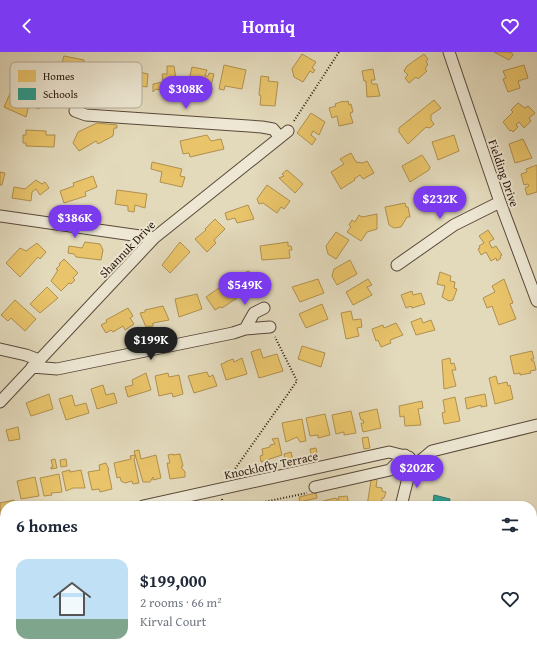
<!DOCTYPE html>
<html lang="en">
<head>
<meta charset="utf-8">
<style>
	:root { --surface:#fff; --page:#f6f6f7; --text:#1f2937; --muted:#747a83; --accent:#7c3aed }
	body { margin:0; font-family:"Gentium Book Plus",serif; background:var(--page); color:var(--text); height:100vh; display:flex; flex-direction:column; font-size:15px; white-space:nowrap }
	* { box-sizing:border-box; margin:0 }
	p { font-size:13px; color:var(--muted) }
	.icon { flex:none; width:22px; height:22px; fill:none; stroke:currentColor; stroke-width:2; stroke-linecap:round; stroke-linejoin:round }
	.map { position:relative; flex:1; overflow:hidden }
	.side { position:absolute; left:0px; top:449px; width:537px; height:156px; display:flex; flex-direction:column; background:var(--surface); border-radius:16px 16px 0 0; box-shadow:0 1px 3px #0004 }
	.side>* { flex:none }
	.price { position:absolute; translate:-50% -34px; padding:0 9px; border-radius:14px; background:var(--accent); color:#fff; font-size:13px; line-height:26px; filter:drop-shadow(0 1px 2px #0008) }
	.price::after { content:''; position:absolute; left:50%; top:24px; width:12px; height:9px; margin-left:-6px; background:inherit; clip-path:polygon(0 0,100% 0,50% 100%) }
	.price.current { background:#222; color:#fff }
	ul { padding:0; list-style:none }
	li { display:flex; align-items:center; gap:12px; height:100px; padding:0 16px }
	li span { display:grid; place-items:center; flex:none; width:112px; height:80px; border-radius:12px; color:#555 }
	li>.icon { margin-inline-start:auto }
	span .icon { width:48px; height:48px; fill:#fffc; stroke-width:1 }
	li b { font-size:17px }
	h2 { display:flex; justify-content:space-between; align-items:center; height:48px; padding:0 16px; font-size:17px }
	header { display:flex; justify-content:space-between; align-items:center; height:52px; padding:0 16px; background:var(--accent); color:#fff; font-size:18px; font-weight:600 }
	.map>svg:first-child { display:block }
	.green { fill:#b6be8e; stroke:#706a4e }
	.homes { fill:#e9c46a; stroke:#b0904e }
	.schools { fill:#2a9d8f; stroke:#2a7568 }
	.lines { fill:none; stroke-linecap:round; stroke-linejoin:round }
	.minor-casing { stroke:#594839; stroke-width:13 }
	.path { stroke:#2b170d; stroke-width:2; stroke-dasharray:1 2; stroke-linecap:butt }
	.minor { stroke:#ede7d3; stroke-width:11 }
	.labels { text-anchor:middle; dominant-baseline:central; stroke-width:4; stroke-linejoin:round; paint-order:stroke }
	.street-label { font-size:12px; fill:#2b170d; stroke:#ede7d3 }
	.key { fill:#ede7d3; stroke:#b3a998; stroke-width:1 }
	.key-label { font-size:11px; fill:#2b170d }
</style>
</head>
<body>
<header><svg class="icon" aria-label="back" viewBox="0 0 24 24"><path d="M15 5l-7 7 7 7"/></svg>Homiq<svg class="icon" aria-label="heart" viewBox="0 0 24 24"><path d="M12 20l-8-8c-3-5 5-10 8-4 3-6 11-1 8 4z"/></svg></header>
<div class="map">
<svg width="537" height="605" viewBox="0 0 537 605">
	<rect width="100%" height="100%" fill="#e3dabc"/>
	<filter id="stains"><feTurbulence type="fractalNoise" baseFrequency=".005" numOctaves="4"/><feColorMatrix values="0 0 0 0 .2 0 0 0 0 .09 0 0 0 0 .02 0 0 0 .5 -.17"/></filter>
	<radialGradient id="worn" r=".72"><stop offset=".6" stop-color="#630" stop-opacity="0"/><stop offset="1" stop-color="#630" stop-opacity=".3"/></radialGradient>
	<path class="green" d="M532,571L537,572V605H448L450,600H532Z
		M66,600H124L125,603L115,605H67Z"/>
	<path class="homes" d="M494,0H511L513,3L509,8Z
		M302,2L316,10L312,16L315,18L313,21L310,19L303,30L294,25L292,17Z
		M424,2L428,7L426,10L428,12L425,17L427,19L418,27L416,25L409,31L405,26L408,23L404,19L407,14Z
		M64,4L84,8L82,16L74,14L73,19L80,20L78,31L71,29L70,32L64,31V28L60,27L62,21L57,19L58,10L62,11Z
		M224,13L246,18L242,37L225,34L224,38L219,37Z
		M524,13L528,26L518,29L520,36L508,40L503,27L506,26L503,19Z
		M167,14H174L176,27L178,26V31L176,32L177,44L165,45L164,39L156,37L153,40V32L163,30L162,22H167Z
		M192,15L207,18L205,24H208L209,21L214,22L211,34L203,32L195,39L187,37Z
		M373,17L375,28H371L372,32H377L380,44L367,45L366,29H364L362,19Z
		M135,19L148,22L147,35L141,34L140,40L135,39L136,33L126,32L128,25L134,26Z
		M261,24L269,25L268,29L278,30L275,54L260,53L261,44L259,43Z
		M12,37L42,50L39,57L29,53L26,65L4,55Z
		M434,48L441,56L431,63V68L434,72L430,76L426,75L408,92L399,80V76Z
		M343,49L344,50L348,49L349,53L351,52L353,60L350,61L353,71L339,74L337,64L332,66L329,56L336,54L335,52Z
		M518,51L525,56L528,54L535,61L529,66L531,69L524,76L519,70L516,73L518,75L513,80L511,78L510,79L503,70L513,60L511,58Z
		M311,61L325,70L319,83L313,79L311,83L316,87L312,93L297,81Z
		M97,71L117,73V76H114L113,84L98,92L96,89L79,99L73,91L78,80Z
		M26,78L46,79V83H55L54,95L26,94V91H23V83H26Z
		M207,83L211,89L221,87L224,97L190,105L189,101L183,102L180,89Z
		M454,83L459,99L438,108L432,90Z
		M523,87L532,106L515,111L509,92Z
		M351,101L356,110L363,111L367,109L374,121L363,127L360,123L354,127L355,128L341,137L331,120L344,112L340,107Z
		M422,103L430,115L429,118L410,130L402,114Z
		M152,110L182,117L180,124L185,125L182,135L160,130L162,120L151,117Z
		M537,113V140L527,143L525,136L529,134L528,132L524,133L521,122L527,120L526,117Z
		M287,118L303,132L295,141L279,126L284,124L282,122Z
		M0,120L5,121L2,133H0Z
		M93,124L97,135L85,140L86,144L64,151L60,139L74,134L73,131Z
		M36,128L42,132L45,130L49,136L40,143L36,137L32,140L31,149L12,146L14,135L25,137Z
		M267,133L290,149L284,157L281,155L277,161L263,151L259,152L257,147Z
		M117,138L147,142L145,156L135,153L134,160L128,159V154L115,152Z
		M405,151L406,155H408L410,165H407L401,175L394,176L389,173L385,155Z
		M248,153L254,167L237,171L235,166L227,168L225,161Z
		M377,162V177L367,180L361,189L347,180L351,175L349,173L352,168L355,170L359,163L362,165Z
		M215,167L225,177L214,188L216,191L207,200L195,187L206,178L205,177Z
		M488,178L494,187L489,190L492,196L496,194L502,203L500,204L501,206L497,209L496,206L491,209L486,200L481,203L478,197L480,196L479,194L484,191L479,184Z
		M336,180L349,188L336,207L328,202L326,194Z
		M85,190L100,192L103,198L101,208L76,205L74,202L68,201L69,194L82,196Z
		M180,190L190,200L170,221L162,213Z
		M288,190V194H291L292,198H289L290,206L262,208L260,194Z
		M37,191L46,200L40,207L38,205L20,225L6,211L20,196L26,199Z
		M64,207L78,221L73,226L75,228L71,232L69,231L61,239L51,229L58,218L56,217L60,213L59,212Z
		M350,208L357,222L337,233L332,224L334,217Z
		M249,219L255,235L245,239L243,233L239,235L235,224Z
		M440,220L451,224L450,229L455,230L454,236L457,237L453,248L449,249L442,245L445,234L437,232Z
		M318,227L324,241L300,250L292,235Z
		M368,227L372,233L367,235L372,243L353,253L346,240Z
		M504,227L513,251L510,252L516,267L499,273L492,254L487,256L483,246L495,240L492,234Z
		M226,231L237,246L222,256L220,255L215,258L206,245Z
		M47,235L58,246L40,261L30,252Z
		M412,239L413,243L421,241L425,252L412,256L411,254L406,256L401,243Z
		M197,242L202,257L179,265L175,247Z
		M15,248L36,267L25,279L11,266L8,269L1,263Z
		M322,252L328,267L306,276L299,262Z
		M163,254L169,268L153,271V274L146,275L140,261L145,260V258Z
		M128,256L133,264L130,266L134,272L125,278L123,274L113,280L111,278L106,281L101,273L107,270L106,268Z
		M351,259L353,268L361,267L362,275L357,276L359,284L346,287L341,261Z
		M421,266L423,271L431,268L435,278L416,283L411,270Z
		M396,271L403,283L390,288L391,291L381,295L378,288L376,289L372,277L383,273L384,276Z
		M302,294L325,301L321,315L298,307Z
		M260,297L263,306L277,302L283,319L259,326L251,300Z
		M532,299L534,307H531L532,309H534L536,318L530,319L531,321L520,323V321L514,322L510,304Z
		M242,306L247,322L226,328L221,312L225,311V310L233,307L234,310Z
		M450,306L451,312L454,311L456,318H452L456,334L444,337L442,308Z
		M207,320L209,325L213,323L217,334L194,341L188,324Z
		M146,321L151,338L128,345L125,335L133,333L132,328Z
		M168,321L169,325L179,323L183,342L173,345L172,341L159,344L155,324Z
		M496,324L498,332L507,330L508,334L510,333L513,347L495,352L489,326Z
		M103,333L106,343L114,341L117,351L97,357L91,337Z
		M49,342L53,357L31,364L26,351Z
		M485,342L487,354L481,355V353L467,357L465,346Z
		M72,343L75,354L86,351L89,361L66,368L59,347Z
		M455,345L460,369L444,372L442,361L445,360L443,348Z
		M422,349L423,356L418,357L421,373L405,374L404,364L400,365L399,354Z
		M377,357L381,376L363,380L361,371H364L363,368H361L359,361Z
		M351,359L356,381L344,383V380L336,382L332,363Z
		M325,362L330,383L318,386V383L310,384L306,366Z
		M302,367L306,389L300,390L297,385L286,390L282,371Z
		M18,375L20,387L9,389L6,378Z
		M368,385L370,396L364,397L362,386Z
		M278,386L282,403L261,410L260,404L263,403L262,397L270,395V393L275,392L272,387Z
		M316,396L318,406L312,408L310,397Z
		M139,398L141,407L156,403L161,426L153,428V425L150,430H143L134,399Z
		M291,400L294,412L287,413L284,402Z
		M173,402V403L180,402L183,414L181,415L185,420V425L170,427L167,411H170L168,403Z
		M135,403V406L134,407L139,431L133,432L132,429L125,431L121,429L120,425L117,426L114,411L131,407L130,404Z
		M55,407L57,416L51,417V415H53L51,408Z
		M66,407L67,414L61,415L60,408Z
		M106,411L109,418H108L112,437L100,440L99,437L92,438L88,420L100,418L99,413Z
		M70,418V420L81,418L85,436H73L66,439L62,420Z
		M59,422L62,440L51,441L52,443L44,444L40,426Z
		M35,425L39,444L21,447L17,429Z
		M374,427L377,428L376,435L382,436V439L386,440L384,446H382L381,454H367L371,428Z
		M316,441L317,446L300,450L299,445Z
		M347,444L349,452L347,454H324L323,449L336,446L337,448L339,447L338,445Z
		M14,448L16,454H5V463L0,464V451Z
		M3,524L5,529V545L0,547V525Z"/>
	<path class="schools" d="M434,443L450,447L449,454L433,450Z
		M532,493L537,494V523L532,521Z
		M402,600H434L432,605H401Z"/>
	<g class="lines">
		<defs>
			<path id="minor" d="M449,0L500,150L537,249
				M75,59L86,63L262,75L273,77L280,85
				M0,164L154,186
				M397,213L454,173L500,150
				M245,277L254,261L264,256
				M0,297L26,303L39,308
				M32,315L57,317L233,281L245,277L270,275
				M0,350L154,186L288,79
				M315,435L390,418L405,403
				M143,454L389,400L409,405L414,414L432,399L537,373
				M401,454L408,426L414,414
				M0,485L5,484
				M0,503L5,502
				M369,605L370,600"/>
		</defs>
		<use href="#minor" class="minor-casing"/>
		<path class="path" d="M294,69L339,0
			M230,424L297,329L275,285
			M222,447L223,454
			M245,454L307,441
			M433,454H436
			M451,454H455
			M532,490L537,491"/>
		<use href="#minor" class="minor"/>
	</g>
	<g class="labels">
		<g class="street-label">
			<text transform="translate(504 121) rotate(71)">Fielding Drive</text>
			<text transform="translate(127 197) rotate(-46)">Shannuk Drive</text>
			<text transform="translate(271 413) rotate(-12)">Knocklofty Terrace</text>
		</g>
	</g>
	<rect x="10" y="10" width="132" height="46" rx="6" class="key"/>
	<rect x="18" y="18" width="18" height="12" fill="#e9c46a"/>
	<rect x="18" y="36" width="18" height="12" fill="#2a9d8f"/>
	<g class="key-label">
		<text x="43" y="28">Homes</text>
		<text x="43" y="46">Schools</text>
	</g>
	<rect width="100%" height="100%" filter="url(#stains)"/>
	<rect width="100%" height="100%" fill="url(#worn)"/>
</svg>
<b class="price" style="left:186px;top:58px">$308K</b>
<b class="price" style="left:440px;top:168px">$232K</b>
<b class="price" style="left:75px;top:187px">$386K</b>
<b class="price" style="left:245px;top:254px">$549K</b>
<b class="price current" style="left:151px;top:309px">$199K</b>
<b class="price" style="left:417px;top:437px">$202K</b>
<section class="side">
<h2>6 homes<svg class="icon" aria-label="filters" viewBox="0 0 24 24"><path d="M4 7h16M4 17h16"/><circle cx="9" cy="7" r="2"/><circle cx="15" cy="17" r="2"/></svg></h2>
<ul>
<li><span style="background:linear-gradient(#bfe0f5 75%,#7fa58c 0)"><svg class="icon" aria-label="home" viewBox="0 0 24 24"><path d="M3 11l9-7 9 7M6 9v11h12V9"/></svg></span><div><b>$199,000</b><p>2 rooms · 66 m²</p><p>Kirval Court</p></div><svg class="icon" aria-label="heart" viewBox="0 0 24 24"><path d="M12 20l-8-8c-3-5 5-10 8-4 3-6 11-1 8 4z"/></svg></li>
</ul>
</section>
</div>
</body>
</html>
